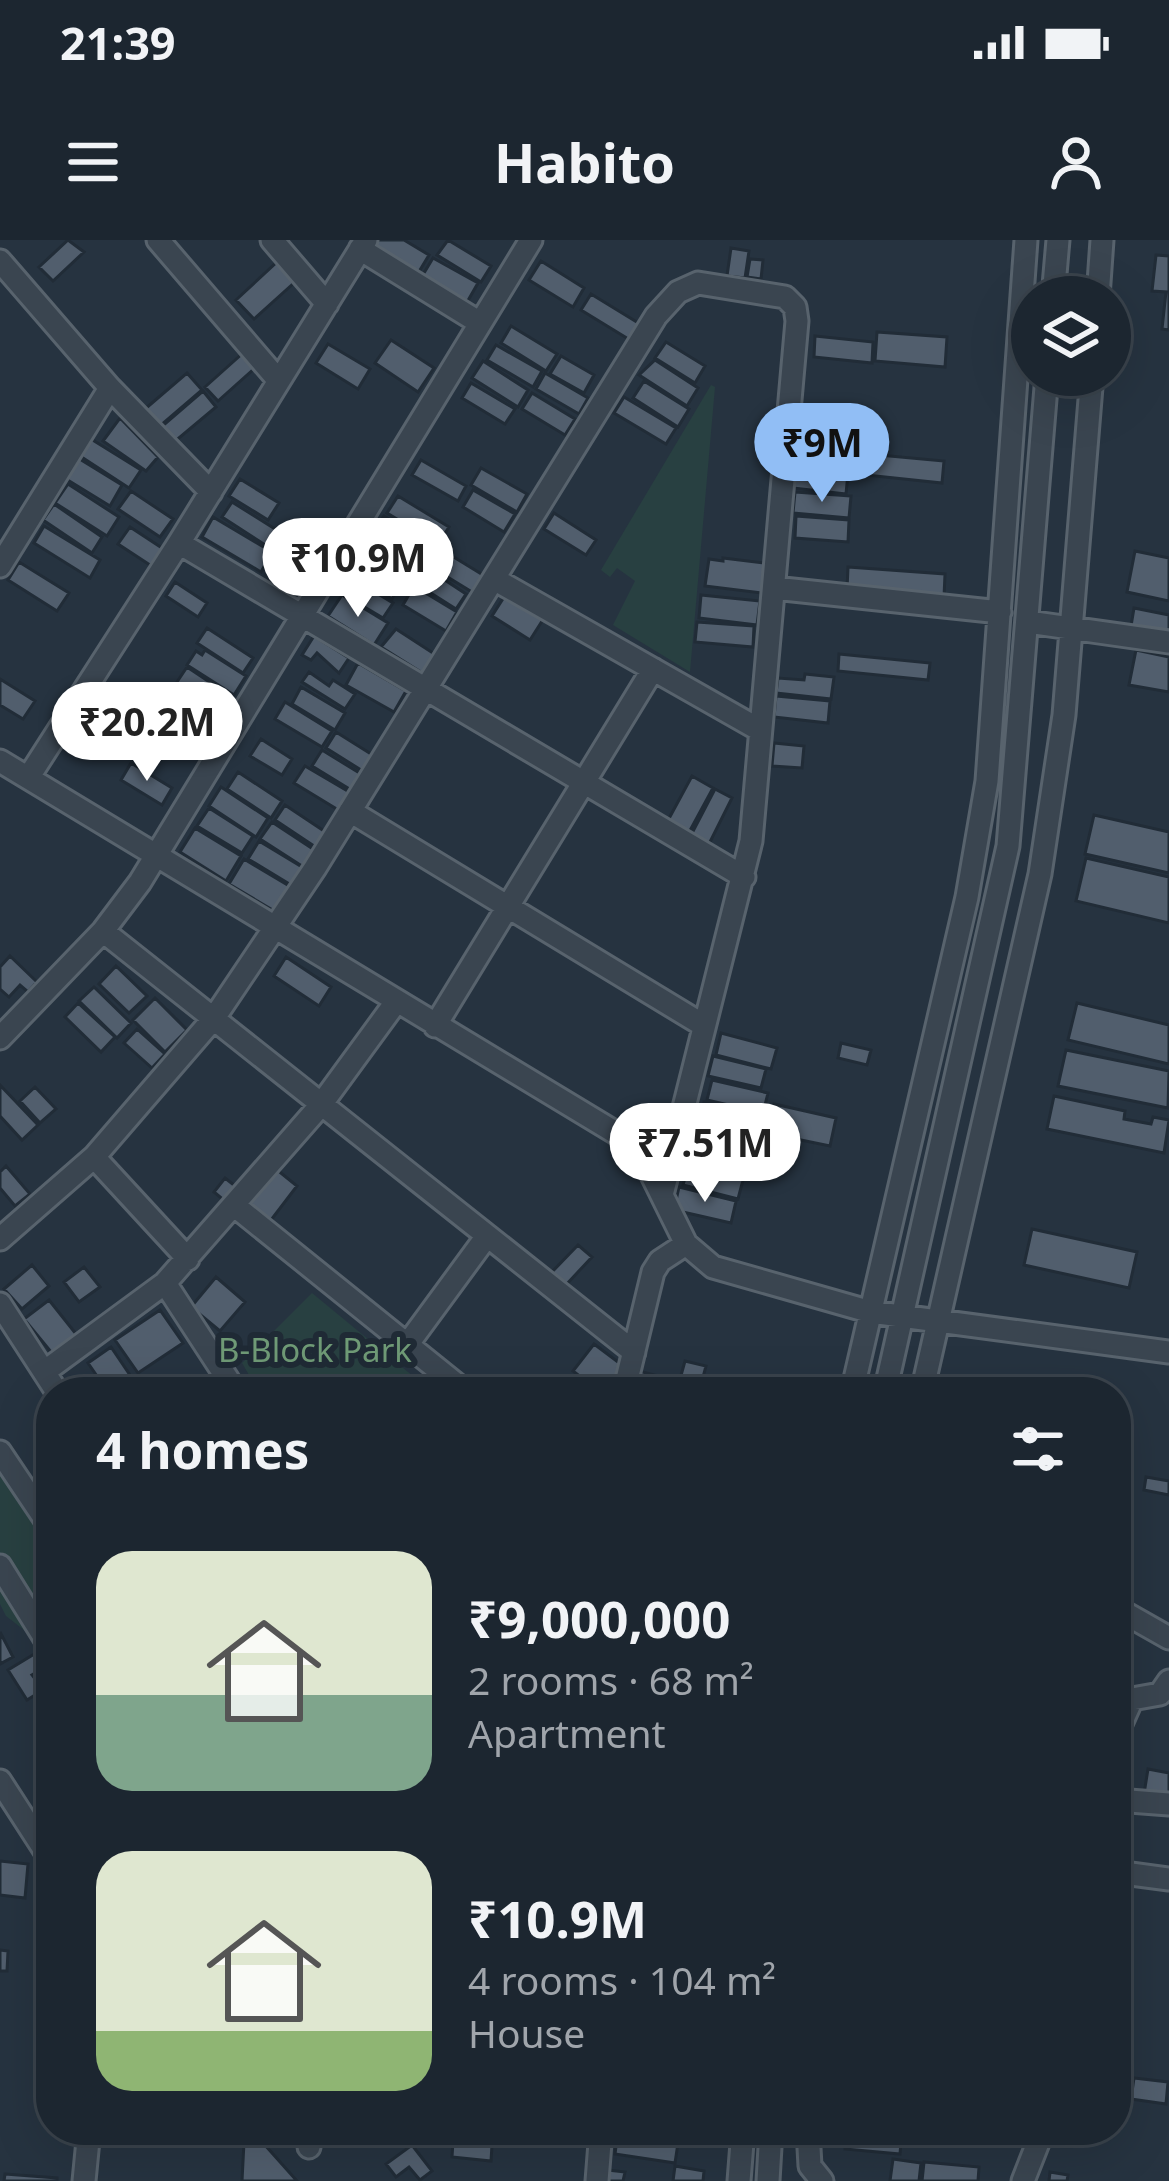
<!DOCTYPE html>
<html lang="en">
<head>
<meta charset="utf-8">
<style>
	:root { --surface:#1c2630; --page:#252e38; --text:#f1f3f6; --muted:#a0a5ab; --line:#3a434c; --accent:#91bef5 }
	body { margin:0; font-family:"Noto Sans",sans-serif; background:var(--page); color:var(--text); height:100vh; display:flex; flex-direction:column; font-size:45px; white-space:nowrap }
	* { box-sizing:border-box; margin:0 }
	p { font-size:39px; color:var(--muted) }
	.icon { flex:none; width:66px; height:66px; fill:none; stroke:currentColor; stroke-width:2; stroke-linecap:round; stroke-linejoin:round }
	.map { position:relative; flex:1; overflow:hidden }
	.panel { position:absolute; left:36px; top:1137px; width:1095px; height:768px; display:flex; flex-direction:column; background:var(--surface); border-radius:48px; box-shadow:0 12px 48px #0002,0 0 0 3px var(--line) }
	.panel>* { flex:none }
	.fabs { position:absolute; left:1011px; top:36px; display:grid; gap:24px }
	.fabs a { display:grid; place-items:center; width:120px; height:120px; border-radius:50%; background:var(--surface); box-shadow:0 12px 48px #0002,0 0 0 3px var(--line); font-size:60px }
	.price { position:absolute; translate:-50% -102px; padding:0 27px; border-radius:42px; background:#fff; color:#222; font-size:39px; line-height:78px; filter:drop-shadow(0 3px 6px #0008) }
	.price::after { content:''; position:absolute; left:50%; top:72px; width:36px; height:27px; margin-left:-18px; background:inherit; clip-path:polygon(0 0,100% 0,50% 100%) }
	.price.active { background:var(--accent); color:#111 }
	ul { padding:0; list-style:none }
	li { display:flex; align-items:center; gap:36px; height:300px; padding:0 60px }
	li span { display:grid; place-items:center; flex:none; width:336px; height:240px; border-radius:36px; color:#555 }
	li>.icon { margin-inline-start:auto }
	span .icon { width:144px; height:144px; fill:#fffc; stroke-width:1 }
	li b { font-size:51px }
	h2 { display:flex; justify-content:space-between; align-items:center; height:144px; padding:0 60px; font-size:51px }
	.status { display:flex; justify-content:space-between; align-items:center; height:84px; padding:0 60px; background:var(--surface); direction:ltr }
	.status svg { height:33px; fill:currentColor }
	header { display:flex; justify-content:space-between; align-items:center; height:156px; padding:0 60px; background:var(--surface); font-size:54px; font-weight:700 }
	.map>svg:first-child { display:block }
	.green { fill:#284041 }
	.building { fill:#515e6d; stroke:#212c37; stroke-width:3 }
	.lines { fill:none; stroke-linecap:round; stroke-linejoin:round }
	.minor-casing { stroke:#58636d; stroke-width:27 }
	.minor { stroke:#3a4550; stroke-width:21 }
	.labels { text-anchor:middle; dominant-baseline:central; stroke-width:12; stroke-linejoin:round; paint-order:stroke }
	.park-label { font-size:33px; fill:#6f9a76; stroke:#1f2a35 }
</style>
</head>
<body>
<div class="status"><b>21:39</b><svg viewBox="0 0 49 12"><path d="M0 12V9h3v3zM5 12V6h3v6zM10 12V3h3v9zM15 12V0h3v12zM26 1h20v11H26zM47 4h2v5h-2z"/></svg></div>
<header><svg class="icon" aria-label="menu" viewBox="0 0 24 24"><path d="M4 6h16M4 12h16M4 18h16"/></svg>Habito<svg class="icon" aria-label="person" viewBox="0 0 24 24"><circle cx="12" cy="8" r="4"/><path d="M4 21q1-7 8-7t8 7"/></svg></header>
<div class="map">
<svg width="1169" height="1941" viewBox="0 0 1169 1941">
	<rect width="100%" height="100%" fill="#263340"/>
	<path class="green" d="M711,145L715,147L690,432L613,385L635,341L617,328L610,337L601,330Z
		M312,1053L425,1146L421,1152H259L242,1123Z
		M0,1229L51,1309V1398L42,1404L6,1376L0,1364Z"/>
	<path class="building" d="M68,0L84,12L53,41L39,27Z
		M372,0H404L429,15L417,35L369,5Z
		M448,0L491,26L481,42L437,15Z
		M731,8L749,11L745,38L727,36Z
		M1156,15L1169,16V90L1162,89L1166,52L1152,51Z
		M433,18L478,43L466,64L421,38Z
		M750,19L763,20L761,39L747,37Z
		M541,21L584,48L573,67L529,40Z
		M277,22L295,42L254,79L236,60Z
		M591,54L640,84L630,100L581,70Z
		M511,86L557,114L546,131L501,103Z
		M877,92L947,97L945,127L875,121Z
		M815,96L873,102L872,123L814,117Z
		M391,100L434,128L418,152L375,123Z
		M666,102L705,126L695,143L655,118Z
		M328,104L370,129L358,149L316,123Z
		M496,105L542,131L533,147L487,120Z
		M243,113L256,127L218,161L205,147Z
		M561,116L594,135L584,153L550,134Z
		M655,120L698,148L687,166L639,135Z
		M483,121L528,150L518,167L472,138Z
		M187,133L202,150L160,186L145,169Z
		M545,133L588,158L579,174L536,149Z
		M644,141L689,169L678,187L633,158Z
		M471,143L515,169L505,184L462,158Z
		M203,151L216,167L173,203L160,188Z
		M532,153L575,179L565,195L522,169Z
		M624,157L676,188L666,204L614,173Z
		M120,178L158,217L146,231L103,201Z
		M91,199L141,230L129,248L80,216Z
		M796,203L851,209L849,231L794,225Z
		M868,214L944,221L942,243L866,235Z
		M78,218L122,245L110,266L66,239Z
		M421,220L466,246L458,261L412,235Z
		M795,227L848,233L846,254L793,248Z
		M481,228L527,254L517,272L471,245Z
		M240,239L279,263L268,280L229,256Z
		M68,244L119,277L107,296L55,263Z
		M473,250L515,274L504,292L463,267Z
		M131,251L173,279L160,297L118,269Z
		M795,252L851,256L849,278L793,273Z
		M398,256L449,287L438,304L387,273Z
		M232,262L283,294L273,310L222,277Z
		M54,264L102,297L92,313L43,280Z
		M554,273L596,300L586,315L544,289Z
		M384,276L432,306L422,322L373,292Z
		M796,276L849,280L848,302L795,298Z
		M213,277L272,312L261,332L202,297Z
		M44,286L100,320L90,338L34,303Z
		M130,287L165,310L153,327L118,304Z
		M376,295L419,323L408,340L365,312Z
		M439,308L483,335L472,352L428,325Z
		M1135,311L1169,318V361L1127,352Z
		M363,314L404,339L392,359L351,334Z
		M723,318L773,324L770,354L705,346L709,319L723,321Z
		M19,322L69,353L57,371L8,340Z
		M425,327L466,354L456,369L415,343Z
		M848,327L945,334L944,357L847,350Z
		M350,337L393,363L383,378L341,353Z
		M175,342L207,363L198,377L166,356Z
		M414,346L457,372L446,391L403,365Z
		M506,354L544,378L530,400L492,376Z
		M342,355L388,383L374,405L328,376Z
		M701,355L760,361L757,385L699,378Z
		M1134,368L1169,375V393L1131,386Z
		M697,382L754,386L753,407L695,402Z
		M207,388L253,418L243,433L197,403Z
		M396,389L436,415L424,434L381,407Z
		M314,396L349,418L339,433L317,413L311,420L302,415Z
		M205,410L246,436L234,455L187,425L196,411L202,415Z
		M1136,410L1169,417V452L1129,445Z
		M839,414L930,423L928,440L838,431Z
		M358,423L406,451L394,472L346,445Z
		M187,427L232,457L223,471L177,442Z
		M309,432L329,446L333,440L355,454L345,469L302,442Z
		M805,434L834,437L831,459L776,453L778,438L804,440Z
		M0,439L35,461L23,479L0,465Z
		M301,447L345,473L335,490L292,464Z
		M776,456L830,461L828,483L774,477Z
		M285,462L332,491L322,507L275,479Z
		M336,492L379,519L369,535L326,508Z
		M261,499L292,519L282,535L250,516Z
		M774,503L804,506L802,528L772,526Z
		M322,510L366,537L356,553L312,526Z
		M131,523L172,548L162,565L121,540Z
		M305,526L351,553L340,571L294,543Z
		M238,532L282,561L271,578L227,549Z
		M692,536L713,548L687,596L666,584Z
		M221,547L268,578L256,597L209,566Z
		M715,549L732,558L708,606L690,597Z
		M285,565L327,593L317,608L275,580Z
		M209,568L253,596L242,613L197,586Z
		M1094,575L1169,592V633L1085,614Z
		M272,582L316,611L305,628L260,599Z
		M195,588L241,616L226,641L180,612Z
		M259,601L307,630L296,648L248,619Z
		M1086,618L1169,637V683L1076,661Z
		M244,619L296,650L281,675L229,644Z
		M10,716L37,742L28,752L20,745L9,757L0,749V727Z
		M286,717L331,747L319,766L274,736Z
		M116,726L147,756L129,773L99,744Z
		M94,747L131,783L117,798L79,761Z
		M155,758L187,790L165,812L133,780Z
		M78,763L115,797L101,812L65,777Z
		M1077,763L1169,785V824L1068,800Z
		M137,789L165,814L152,828L124,803Z
		M721,793L777,808L771,829L716,815Z
		M841,803L871,810L867,825L838,818Z
		M1066,810L1169,831L1168,868L1058,846Z
		M713,816L766,829L761,848L708,836Z
		M712,840L768,853L763,873L707,860Z
		M0,845L38,885L22,900L0,876Z
		M35,847L56,869L40,883L20,861Z
		M1054,856L1125,871L1124,879L1151,884L1153,877L1169,880L1164,913L1047,889Z
		M704,862L761,875L757,895L700,883Z
		M774,864L836,878L830,906L767,893Z
		M6,926L30,954L15,966L0,948V932Z
		M688,927L743,940L738,959L683,945Z
		M276,929L297,946L268,984L246,968Z
		M225,938L244,953L232,967L214,952Z
		M679,947L736,961L731,983L674,970Z
		M1032,989L1137,1012L1129,1048L1024,1025Z
		M578,1005L592,1017L564,1047L550,1034Z
		M32,1025L49,1046L22,1069L4,1049Z
		M84,1027L100,1047L79,1062L64,1042Z
		M216,1037L245,1062L220,1091L191,1067Z
		M49,1060L80,1099L56,1118L24,1079Z
		M160,1070L183,1103L138,1133L115,1100Z
		M594,1104L626,1128L608,1152H600L573,1131Z
		M111,1107L138,1147L131,1152H108L88,1123Z
		M685,1121L706,1126L701,1145L680,1139Z
		M635,1130L704,1148L703,1152H649L631,1147Z
		M1146,1237L1169,1241V1255L1144,1250Z
		M0,1392L13,1417L0,1424Z
		M36,1413L45,1427L32,1435L36,1440L48,1432L51,1445L27,1460L8,1430Z
		M1148,1529L1169,1533V1559L1144,1554Z
		M0,1621L28,1624L25,1658L0,1655Z
		M0,1710L8,1711L7,1731H0Z
		M1134,1838L1168,1842L1166,1864L1131,1859Z
		M453,1890H491L490,1896Z
		M618,1890H680L675,1923L615,1914Z
		M847,1890H902L900,1914L845,1909Z
		M453,1901L492,1905L491,1921L452,1917Z
		M244,1902L264,1904L297,1941H242Z
		M412,1905L432,1931L420,1940L409,1927L396,1937L386,1924Z
		M893,1919L921,1923L919,1941H890Z
		M924,1922L979,1927L978,1941H922Z
		M675,1926L704,1931L703,1941H673Z
		M599,1929L625,1932L623,1941H597Z
		M1050,1932L1068,1935L1067,1941H1049Z
		M5,1934L57,1938V1941H4Z"/>
	<g class="lines">
		<defs>
			<path id="minor" d="M158,0L279,141
				M272,0L327,64
				M360,9L480,83
				M0,21L110,148L211,252
				M1053,57L1058,0
				M1098,57L1102,0
				M179,303L744,637
				M0,326L110,148
				M494,339L760,490
				M774,348L1000,372
				M1028,382L1169,402
				M0,521L621,896L646,923L686,1004L713,1027L871,1072L1169,1112
				M28,538L179,303L366,0
				M350,571L703,785
				M103,691L634,1112
				M435,786L653,429
				M0,798L103,691L140,642L531,0
				M94,917L188,1019
				M235,966L466,1152
				M0,999L94,917L214,778L315,628L656,76L678,52L698,43L785,57L795,67L797,81L751,601L662,955
				M165,1043L236,1152
				M0,1064L57,1152
				M407,1105L487,996
				M44,1132L165,1043L320,866L396,762
				M624,1152L653,1032L660,1021L686,1004
				M852,1152L967,657L987,541L1026,0
				M885,1152L1008,606L1047,135
				M922,1152L1040,634L1064,475L1092,135
				M0,1212L51,1288
				M0,1326L51,1408
				M1116,1368L1169,1398
				M1116,1495L1132,1459L1160,1454L1169,1441
				M0,1541L51,1620
				M1116,1560L1169,1564
				M1116,1632L1169,1639
				M808,1890L810,1926L822,1941
				M309,1907L311,1890
				M84,1941L89,1890
				M597,1941L601,1890
				M739,1941L743,1890
				M768,1941L771,1890
				M1023,1941L1043,1890"/>
		</defs>
		<use href="#minor" class="minor-casing"/>
		<use href="#minor" class="minor"/>
	</g>
	<g class="labels">
		<g class="park-label">
			<text x="315" y="1109">B-Block Park</text>
		</g>
	</g>
</svg>
<div class="fabs">
<a><svg class="icon" aria-label="layers" viewBox="0 0 24 24"><path d="M12 4l9 5-9 5-9-5zM3 14l9 5 9-5"/></svg></a>
</div>
<b class="price active" style="left:822px;top:265px">₹9M</b>
<b class="price" style="left:358px;top:380px">₹10.9M</b>
<b class="price" style="left:147px;top:544px">₹20.2M</b>
<b class="price" style="left:705px;top:965px">₹7.51M</b>
<section class="panel">
<h2>4 homes<svg class="icon" aria-label="filters" viewBox="0 0 24 24"><path d="M4 7h16M4 17h16"/><circle cx="9" cy="7" r="2"/><circle cx="15" cy="17" r="2"/></svg></h2>
<ul>
<li><span style="background:linear-gradient(#dfe7d0 60%,#7fa58c 0)"><svg class="icon" aria-label="home" viewBox="0 0 24 24"><path d="M3 11l9-7 9 7M6 9v11h12V9"/></svg></span><div><b>₹9,000,000</b><p>2 rooms · 68 m²</p><p>Apartment</p></div></li>
<li><span style="background:linear-gradient(#dfe7d0 75%,#8fb573 0)"><svg class="icon" aria-label="home" viewBox="0 0 24 24"><path d="M3 11l9-7 9 7M6 9v11h12V9"/></svg></span><div><b>₹10.9M</b><p>4 rooms · 104 m²</p><p>House</p></div></li>
</ul>
</section>
</div>
</body>
</html>
